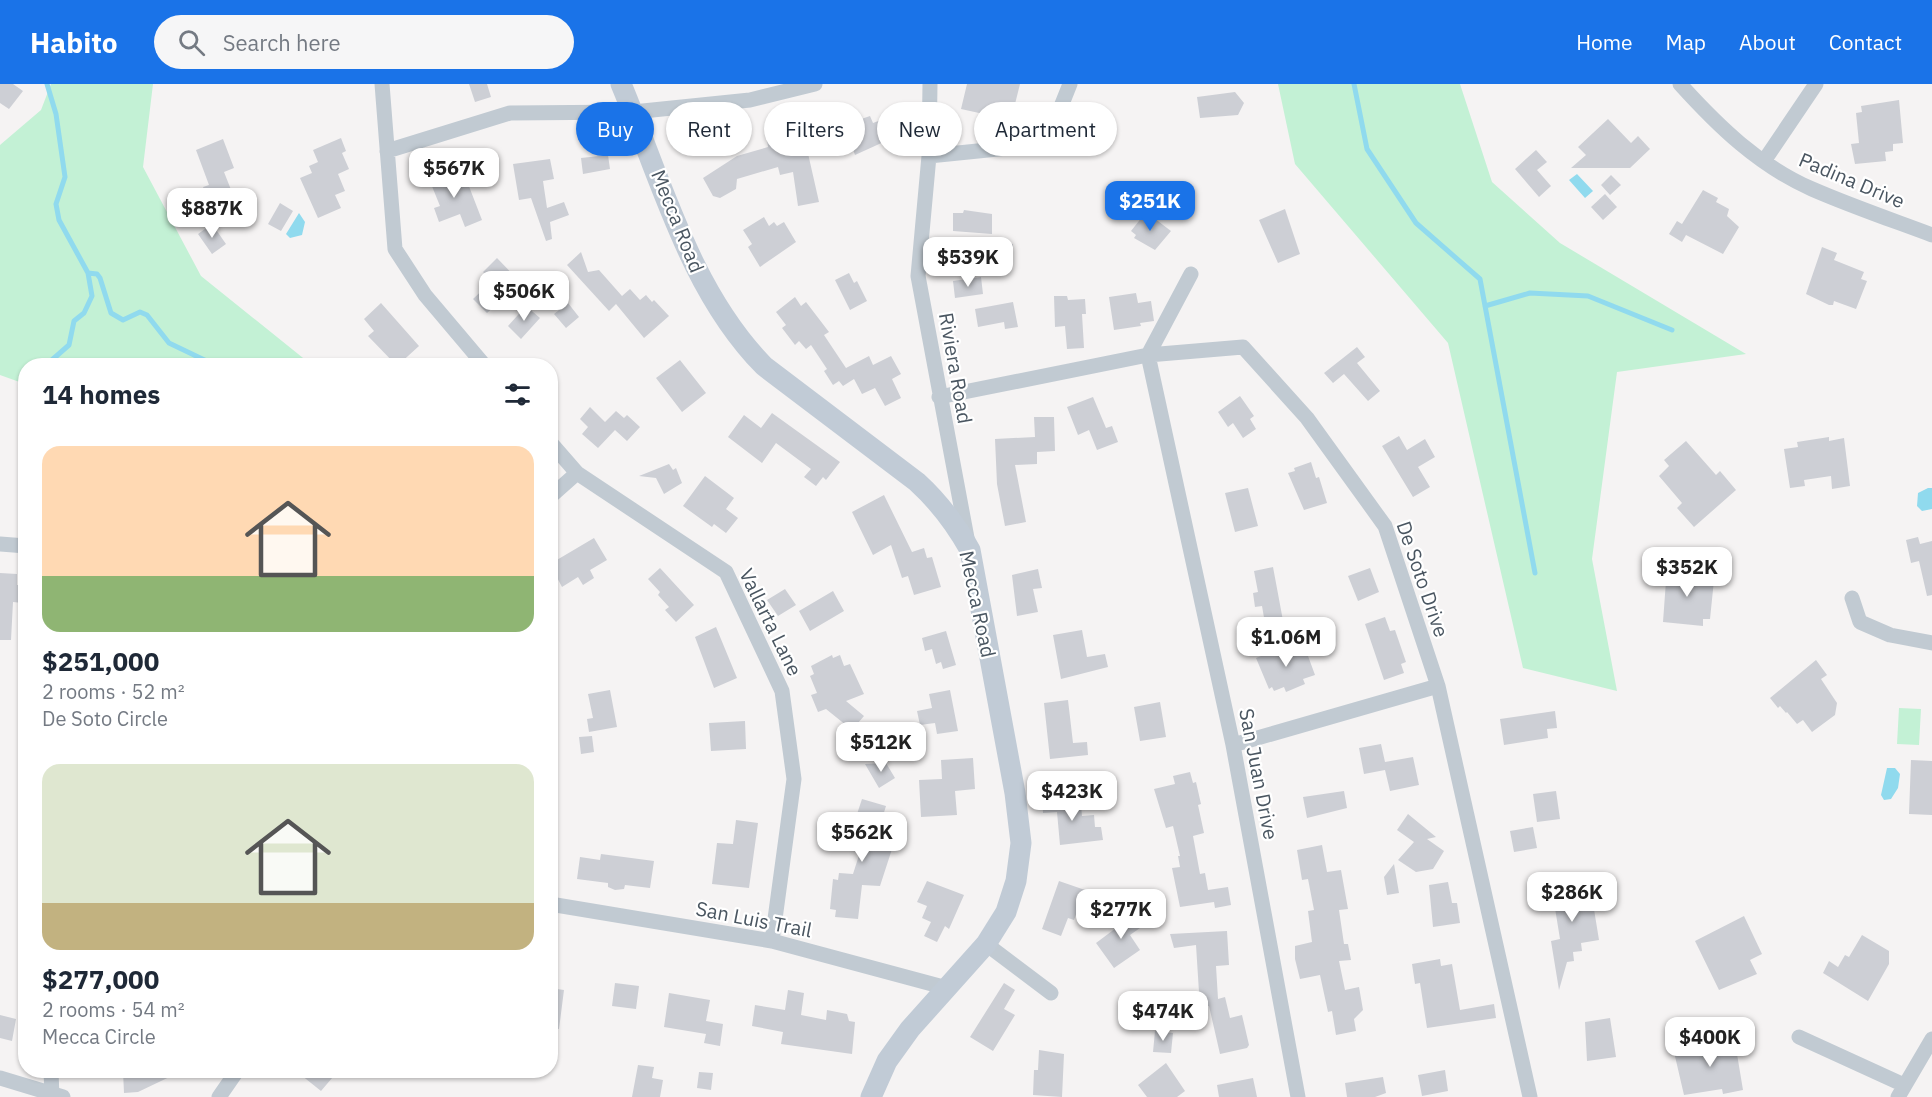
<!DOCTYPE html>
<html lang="en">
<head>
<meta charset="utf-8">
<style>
	:root { --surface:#fff; --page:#f6f6f7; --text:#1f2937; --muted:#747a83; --accent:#1a73e8 }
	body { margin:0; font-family:"IBM Plex Sans",sans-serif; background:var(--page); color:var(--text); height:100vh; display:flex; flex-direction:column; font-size:22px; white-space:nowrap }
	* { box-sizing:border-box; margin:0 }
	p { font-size:20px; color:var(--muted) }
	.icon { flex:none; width:33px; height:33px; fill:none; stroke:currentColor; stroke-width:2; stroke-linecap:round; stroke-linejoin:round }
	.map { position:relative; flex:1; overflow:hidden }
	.sheet { position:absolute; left:18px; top:274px; width:540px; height:720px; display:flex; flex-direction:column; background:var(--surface); border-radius:24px; box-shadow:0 2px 4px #0004 }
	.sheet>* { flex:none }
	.banner { position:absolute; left:576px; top:18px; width:570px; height:54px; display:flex; gap:12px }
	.price { position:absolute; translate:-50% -51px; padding:0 14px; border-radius:12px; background:#fff; color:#222; font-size:20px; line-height:39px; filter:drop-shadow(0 2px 3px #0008) }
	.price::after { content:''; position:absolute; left:50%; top:36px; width:18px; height:14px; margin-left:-9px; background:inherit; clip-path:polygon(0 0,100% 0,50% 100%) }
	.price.active { background:var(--accent); color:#fff }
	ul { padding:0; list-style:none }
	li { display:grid; align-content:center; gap:12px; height:318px; padding:0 24px }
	li span { display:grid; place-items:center; height:186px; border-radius:18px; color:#555 }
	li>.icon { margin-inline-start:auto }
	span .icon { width:108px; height:108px; fill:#fffc; stroke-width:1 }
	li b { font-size:26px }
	h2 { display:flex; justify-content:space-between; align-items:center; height:72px; padding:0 24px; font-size:26px }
	.tag { padding:0 21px; border-radius:27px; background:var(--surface); box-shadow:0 2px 4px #0004; font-size:21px; line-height:54px }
	.tag.active { background:var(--accent); color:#fff }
	header { display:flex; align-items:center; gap:36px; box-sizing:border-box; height:84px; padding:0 30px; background:var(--accent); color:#fff }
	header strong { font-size:28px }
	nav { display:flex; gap:33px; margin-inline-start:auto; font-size:21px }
	.search { width:420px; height:54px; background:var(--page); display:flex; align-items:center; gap:15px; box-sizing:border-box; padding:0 21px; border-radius:33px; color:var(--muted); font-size:22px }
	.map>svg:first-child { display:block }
	.green { fill:#c3f1d5 }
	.water { fill:#90daee }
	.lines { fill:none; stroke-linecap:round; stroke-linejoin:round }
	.stream { stroke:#90daee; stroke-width:5 }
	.building { fill:#cdcfd5 }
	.street { stroke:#c1cad2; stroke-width:15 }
	.secondary { stroke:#c1cbd6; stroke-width:21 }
	.labels { text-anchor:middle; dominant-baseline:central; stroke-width:4.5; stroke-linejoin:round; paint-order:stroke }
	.street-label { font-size:20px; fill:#4a5661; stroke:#fff }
</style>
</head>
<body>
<header>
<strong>Habito</strong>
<div class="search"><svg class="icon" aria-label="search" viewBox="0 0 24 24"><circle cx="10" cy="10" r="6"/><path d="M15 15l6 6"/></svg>Search here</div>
<nav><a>Home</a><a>Map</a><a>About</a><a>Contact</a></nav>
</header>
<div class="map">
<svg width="1932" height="1013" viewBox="0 0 1932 1013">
	<rect width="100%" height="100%" fill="#f5f3f3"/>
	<path class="green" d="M51,0H153L143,83L201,192L313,282H26L25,300L0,291V61L41,26Z
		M1278,0H1460L1492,98L1560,159L1746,270L1617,288L1592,475L1617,607L1523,584L1448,259L1295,80Z
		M1899,624L1921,625L1919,661L1897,660Z"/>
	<path class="water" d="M1577,90L1593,107L1585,114L1569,96Z
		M299,129L305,138L302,151L290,154L286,150Z
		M1928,404H1932V425L1922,427L1917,422L1918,409Z
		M1887,684H1895L1900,690L1898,704L1891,715L1884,716L1881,711Z"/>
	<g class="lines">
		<path class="stream" d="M47,0L56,30L65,93L56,120L59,136L88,189L97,190L100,194L111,229L123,236L140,228L147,231L169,259L217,282
			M1354,0L1367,65L1416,139L1480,195L1535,489
			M1485,222L1530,209L1588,212L1672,246
			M45,282L69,261L74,237L84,229L92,212L88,189"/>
	</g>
	<path class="building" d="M0,0H13L23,7L9,25L0,19Z
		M469,0H487L491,13L475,18Z
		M967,0H1020L1011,36L961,25Z
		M1235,8L1244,19L1238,31L1200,34L1197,13Z
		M1899,16L1903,59L1893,60V67L1885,68L1886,77L1855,80L1851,60L1859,59L1856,29L1862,28L1861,22Z
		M870,32L873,39L892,32L899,51L855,71L844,41Z
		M1608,35L1631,59L1638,52L1650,65L1630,84H1571L1586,71L1578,63Z
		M784,43L787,64L797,61L798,67L807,65L819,118L798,122L793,88L780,91L778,83L737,95L736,105L720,114L713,112L703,94L737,72L768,63L766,46Z
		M341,54L346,67L342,69L349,85L338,90L345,107L335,111L341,124L318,134L300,94L312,89L309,82L318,78L313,66Z
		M223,55L234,84L224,88L239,126L216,135L203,103L209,101L196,66Z
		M1536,66L1547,78L1537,86L1551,102L1539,113L1515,85Z
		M608,71L610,85L583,90L581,74Z
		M550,75L554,95L543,97L547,124L564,118L569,131L550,138L552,155L546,157L531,114L519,116L513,80Z
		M441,84L447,100L465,92L482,136L465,143L460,130L439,138L434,124L440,122L427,90Z
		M1611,91L1621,101L1610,111L1601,101Z
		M1703,106L1718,114L1716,118L1729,125L1727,132L1739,143L1723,170L1686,151L1682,158L1669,150L1677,137L1682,140Z
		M1605,110L1617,123L1603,136L1591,123Z
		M280,119L293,127L281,147L268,140Z
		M1285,125L1300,170L1278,179L1259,136Z
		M964,126L992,130V150L953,147V129H963Z
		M1146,128L1171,147L1155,166L1134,154L1136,151L1131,147Z
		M764,133L769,142L774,138L777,142L784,138L796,158L760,183L748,163L752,160L743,146Z
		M212,140L226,160L212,170L198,150Z
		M997,159L1013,160L1012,177H996Z
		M1822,163L1837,169L1834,176L1864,188L1861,195L1867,197L1856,225L1834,217L1833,221H1829L1806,210Z
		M581,168L588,188L599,186L622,212L630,205L640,216L646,211L652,218L654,216L669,232L644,254L616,220L609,227L567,181Z
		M497,174L520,198L487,229L473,215L492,197L483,188Z
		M849,189L854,199L857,197L867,217L850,226L835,196Z
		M981,193L983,210L955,214L953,197Z
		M1136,209L1138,219L1151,217L1154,237L1140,239L1141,242L1114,246L1109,213Z
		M1054,212H1067L1068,216L1085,215L1086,230H1082L1084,264L1067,265L1065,242L1055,243Z
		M795,213L801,222L806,218L829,248L824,251L846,284L869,272L873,281L891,272L901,290L892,295L901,314L885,322L875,304L862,310L854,295L843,302L839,297L833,301L824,287L827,285L811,261L806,265L799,257L795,261L782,244L786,241L776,228Z
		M1013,218L1018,243L1005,245L1004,238L978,243L975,225Z
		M381,219L419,262L397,282L368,252L374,247L364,235Z
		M568,219L579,233L566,244L554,230Z
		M526,222L540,234L521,255L508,242Z
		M1357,263L1365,273L1357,279L1380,307L1368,317L1344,290L1333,299L1324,289Z
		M680,276L706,309L682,328L656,294Z
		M1240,312L1254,332L1250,335L1256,345L1243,354L1233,339L1228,343L1218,328Z
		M1093,313L1106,344L1112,342L1118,358L1097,366L1089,346L1078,351L1067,323Z
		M590,323L605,338L616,327L624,334L627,331L640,343L627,357L615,346L598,364L582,350L588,343L580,335Z
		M772,329L840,378L826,396L823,393L816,402L804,393L811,385L776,359L762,379L728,353L744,331L761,344Z
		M1034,333H1054L1055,367L1037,368V380L1015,381L1026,438L1005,442L997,400L995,355L1035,353Z
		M1399,352L1407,366L1425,355L1435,373L1418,383L1430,403L1413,413L1382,362Z
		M1829,353V357L1844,354L1850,402L1832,405L1831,392L1804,396L1805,402L1790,404L1784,365L1798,363L1797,358Z
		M1686,357L1716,391L1720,387L1736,406L1694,443L1677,424L1682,419L1659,392L1669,382L1664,376Z
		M1311,378L1316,394L1319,393L1327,419L1304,426L1288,389L1295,387L1294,384Z
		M669,380L673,386L676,384L682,399L664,410L656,394L639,392Z
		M705,392L734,414L726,425L738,434L726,449L714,440L712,443L683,422Z
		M1248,404L1258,442L1235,448L1225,409Z
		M884,411L912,468L924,464L927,474L932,473L941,503L914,511L908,492L902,494L891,461L873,471L852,428Z
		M1918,453L1920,460L1932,457V511L1927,512L1919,477L1911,479L1906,456Z
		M594,454L607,476L590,486L594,494L583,501L578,493L562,503L550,480Z
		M1273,483L1284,542L1266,545L1262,522L1255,523L1253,509L1258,508L1254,487Z
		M1667,483L1684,484V490L1710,491V496H1714L1710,535H1703V542L1663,538Z
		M660,484L694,521L676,538L665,526L669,523L658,511L660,508L648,495Z
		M1370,484L1379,508L1358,517L1348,492Z
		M1038,485L1042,504L1033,505L1038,528L1017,532L1012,491Z
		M0,489L17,490V501H24L23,519L13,518L11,556H0Z
		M785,505L796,521L778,532L767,516Z
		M833,507L844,527L810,547L799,527Z
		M1385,533L1390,547L1395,546L1406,578L1401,580L1404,589L1384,596L1365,540Z
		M716,543L737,594L714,604L695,553Z
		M1082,546L1087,573L1105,570L1108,583L1061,595L1053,551Z
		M946,547L956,581L943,585L941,578L936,580L932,565L925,567L922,554Z
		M1290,560L1292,565L1304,561L1315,591L1303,595L1305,600L1286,608L1284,603L1274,607L1272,603L1269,605L1256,574Z
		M832,571L833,574L840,571L844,582L850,580L864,610L846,617L864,632L852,646L826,625L818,628L811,611L817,609L810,592L814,590L811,582Z
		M1816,576L1827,591L1821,595L1837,619L1835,631L1812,648L1803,636L1797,640L1787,628L1786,629L1780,622L1778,624L1770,614Z
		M610,606L617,643L589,648L587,635L593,634L588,610Z
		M950,606L958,647L937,650L935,639L920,641L917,627L932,624L929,610Z
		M1068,616L1073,659L1087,658L1088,671L1050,675L1044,619Z
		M1160,618L1166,653L1140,657L1134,623Z
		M1555,627L1557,644L1547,645L1548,654L1504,661L1500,635Z
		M745,637L746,665L711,667L709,639Z
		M592,652L594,668L581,670L579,653Z
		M1381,660L1385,678L1413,673L1419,701L1390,707L1385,686L1364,690L1359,664Z
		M973,674L975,705L955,707L957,731L921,733L919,696L942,695L941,676Z
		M1911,676L1932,677V731L1909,730Z
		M886,679L895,694L879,704L865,680Z
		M1190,688L1193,699L1196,698L1201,720L1198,721L1204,749L1193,752L1200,790L1205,789L1208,806L1228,803L1231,821L1215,824L1214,818L1180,823L1172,784L1180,783L1178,772H1180L1173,742L1166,744L1154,705L1175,700L1173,692Z
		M1344,707L1347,724L1307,734L1303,713Z
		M1556,707L1560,735L1537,738L1533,710Z
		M1066,711L1067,722L1081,720L1082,732L1094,731L1095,743H1101L1103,756L1060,761L1057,728L1043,729L1042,714Z
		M862,715L886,722L875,757L893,762L880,802L862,801L858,835L835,833L836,826L830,825L833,795L838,796L839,789L853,790L861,765L853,763L860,741L854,739Z
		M1408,730L1436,753L1427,755L1444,767L1433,785L1416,788L1398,776L1414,758L1397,746Z
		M736,736L758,739L749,804L712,800L717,759L733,760Z
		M1533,743L1537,764L1514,768L1510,747Z
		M1322,761L1327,788L1341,786L1348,825L1339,826L1344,860H1348L1351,876L1339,877L1345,906L1359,903L1363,926L1354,935L1356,947L1336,951L1332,927L1328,928L1320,891L1300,895L1295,875V862L1312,858L1308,827L1314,826L1308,795L1302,796L1297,766Z
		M601,770L654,777L650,804L625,801L624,805L615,806L608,803V799L577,795L580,773L600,776Z
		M1394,780L1399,809L1387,811L1384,793Z
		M1580,794L1583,808L1591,807L1599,856L1581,859L1582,867L1573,868L1574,877L1567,878L1559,906L1551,857L1560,855L1553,812L1558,811L1556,799Z
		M927,797L964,811L949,845L945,842L937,858L924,852L931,838L922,834L927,822L917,818Z
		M1059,797L1085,806L1074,836L1068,834L1061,852L1042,845Z
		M1448,798L1452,819H1457L1460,839L1433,843L1429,801Z
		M1134,825L1143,839L1139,840L1140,844L1130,851L1140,866L1114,884L1096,859L1120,841L1117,837Z
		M1744,832L1762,870L1750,876L1757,890L1719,906L1695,857Z
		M1227,847L1229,881L1216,882L1218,915L1225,913L1230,934L1242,931L1249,961L1247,964L1220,970L1209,922L1200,924L1196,861L1174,864L1170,850Z
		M1862,851L1889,867V880L1868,917L1823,889L1829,877L1838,883L1845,871L1849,873Z
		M1440,875L1441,882L1452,880L1460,926L1494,920L1496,934L1427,944L1420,899L1415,900L1412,880Z
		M615,899L639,902L636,925L612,922Z
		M1004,899L1015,906L1004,925L1015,931L993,967L970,953Z
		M550,904L564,906L559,945L550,944Z
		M788,906L804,909L801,931L826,936L827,926L847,930L849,937L855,938L852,970L781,960L783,948L752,942L755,921L785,926Z
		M669,909L710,916L706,937L723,940L720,962L704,959L706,950L664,943Z
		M0,931L16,935L12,957L0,954Z
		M1610,934L1616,973L1587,977L1585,938Z
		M1155,947L1173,949L1171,969L1153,968Z
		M1734,952L1743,1006L1723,1010L1722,1005L1684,1011L1674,968L1719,961L1717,954Z
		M1039,966L1064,970L1062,1013L1033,1011L1034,986H1038Z
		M1166,979L1185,1007L1177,1013H1147L1138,1001Z
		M638,981L654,983L652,994L663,996L660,1013H632Z
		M1445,986L1448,1007L1422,1012L1418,991Z
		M123,987H182L138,1008L124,1009Z
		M296,987H338L321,1007Z
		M699,988L713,989L711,1006L697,1004Z
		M1383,993L1386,1009L1375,1013H1347L1345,999Z
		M1253,994L1257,1013H1219L1217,1001Z"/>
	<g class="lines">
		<path class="street" d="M382,0L395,165L425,211L485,282
			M930,0L929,72L918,192L967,454
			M1680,0C1718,42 1759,82 1812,105C1851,122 1892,136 1932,151
			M387,67L510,29L633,28L750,16L815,0
			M929,72L1046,60L1070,0
			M1764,77L1816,0
			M1191,190L1148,271L1233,661L1298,1013
			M939,313L1148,271L1243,263L1307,334L1385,442L1438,602L1530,1013
			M550,358L577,389L726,488L782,607L794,695L772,857
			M550,413L577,389
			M0,460L26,462
			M1852,514L1860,538L1890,551L1932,559
			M1233,661L1438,602
			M550,820L772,857L947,904
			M986,860L1051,909
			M1799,953L1904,1001
			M51,987L52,1013
			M0,994L63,1013
			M219,1013L237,987
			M1898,1013L1932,955"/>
		<path class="secondary" d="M621,0C661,95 690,207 764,282L917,398C940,419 955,439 970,466L1015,709L1021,759L1016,797L1006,828L986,860L910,945L887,977L871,1013"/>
	</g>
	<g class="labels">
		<g class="street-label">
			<text transform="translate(1852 96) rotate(23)">Padina Drive</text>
			<text transform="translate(678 137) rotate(68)">Mecca Road</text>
			<text transform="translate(956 284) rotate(80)">Riviera Road</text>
			<text transform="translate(1423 495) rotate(71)">De Soto Drive</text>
			<text transform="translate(978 520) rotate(78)">Mecca Road</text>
			<text transform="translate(771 538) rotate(64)">Vallarta Lane</text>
			<text transform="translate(1259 690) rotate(79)">San Juan Drive</text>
			<text transform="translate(754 835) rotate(11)">San Luis Trail</text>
		</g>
	</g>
</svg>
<b class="price" style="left:454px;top:115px">$567K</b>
<b class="price active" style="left:1150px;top:148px">$251K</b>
<b class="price" style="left:212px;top:155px">$887K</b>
<b class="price" style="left:968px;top:204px">$539K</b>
<b class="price" style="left:524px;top:238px">$506K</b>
<b class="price" style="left:1687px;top:514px">$352K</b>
<b class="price" style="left:1286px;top:584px">$1.06M</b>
<b class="price" style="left:881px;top:689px">$512K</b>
<b class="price" style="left:1072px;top:738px">$423K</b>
<b class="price" style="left:862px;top:779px">$562K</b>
<b class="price" style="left:1572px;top:839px">$286K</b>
<b class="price" style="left:1121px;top:856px">$277K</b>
<b class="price" style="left:1163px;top:958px">$474K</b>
<b class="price" style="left:1710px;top:984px">$400K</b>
<div class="banner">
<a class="tag active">Buy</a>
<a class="tag">Rent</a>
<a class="tag">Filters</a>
<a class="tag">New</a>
<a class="tag">Apartment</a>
</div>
<section class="sheet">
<h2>14 homes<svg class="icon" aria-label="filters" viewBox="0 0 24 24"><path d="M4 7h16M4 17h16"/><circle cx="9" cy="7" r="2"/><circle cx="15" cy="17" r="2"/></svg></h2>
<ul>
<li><span style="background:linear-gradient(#ffd9b3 70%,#8fb573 0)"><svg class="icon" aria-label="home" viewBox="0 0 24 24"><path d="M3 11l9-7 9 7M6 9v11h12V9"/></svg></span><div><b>$251,000</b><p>2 rooms · 52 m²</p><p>De Soto Circle</p></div></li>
<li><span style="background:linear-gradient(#dfe7d0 75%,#c2b280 0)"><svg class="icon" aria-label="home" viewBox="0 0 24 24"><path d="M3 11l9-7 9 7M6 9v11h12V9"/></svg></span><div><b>$277,000</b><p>2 rooms · 54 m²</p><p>Mecca Circle</p></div></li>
</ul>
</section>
</div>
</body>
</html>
